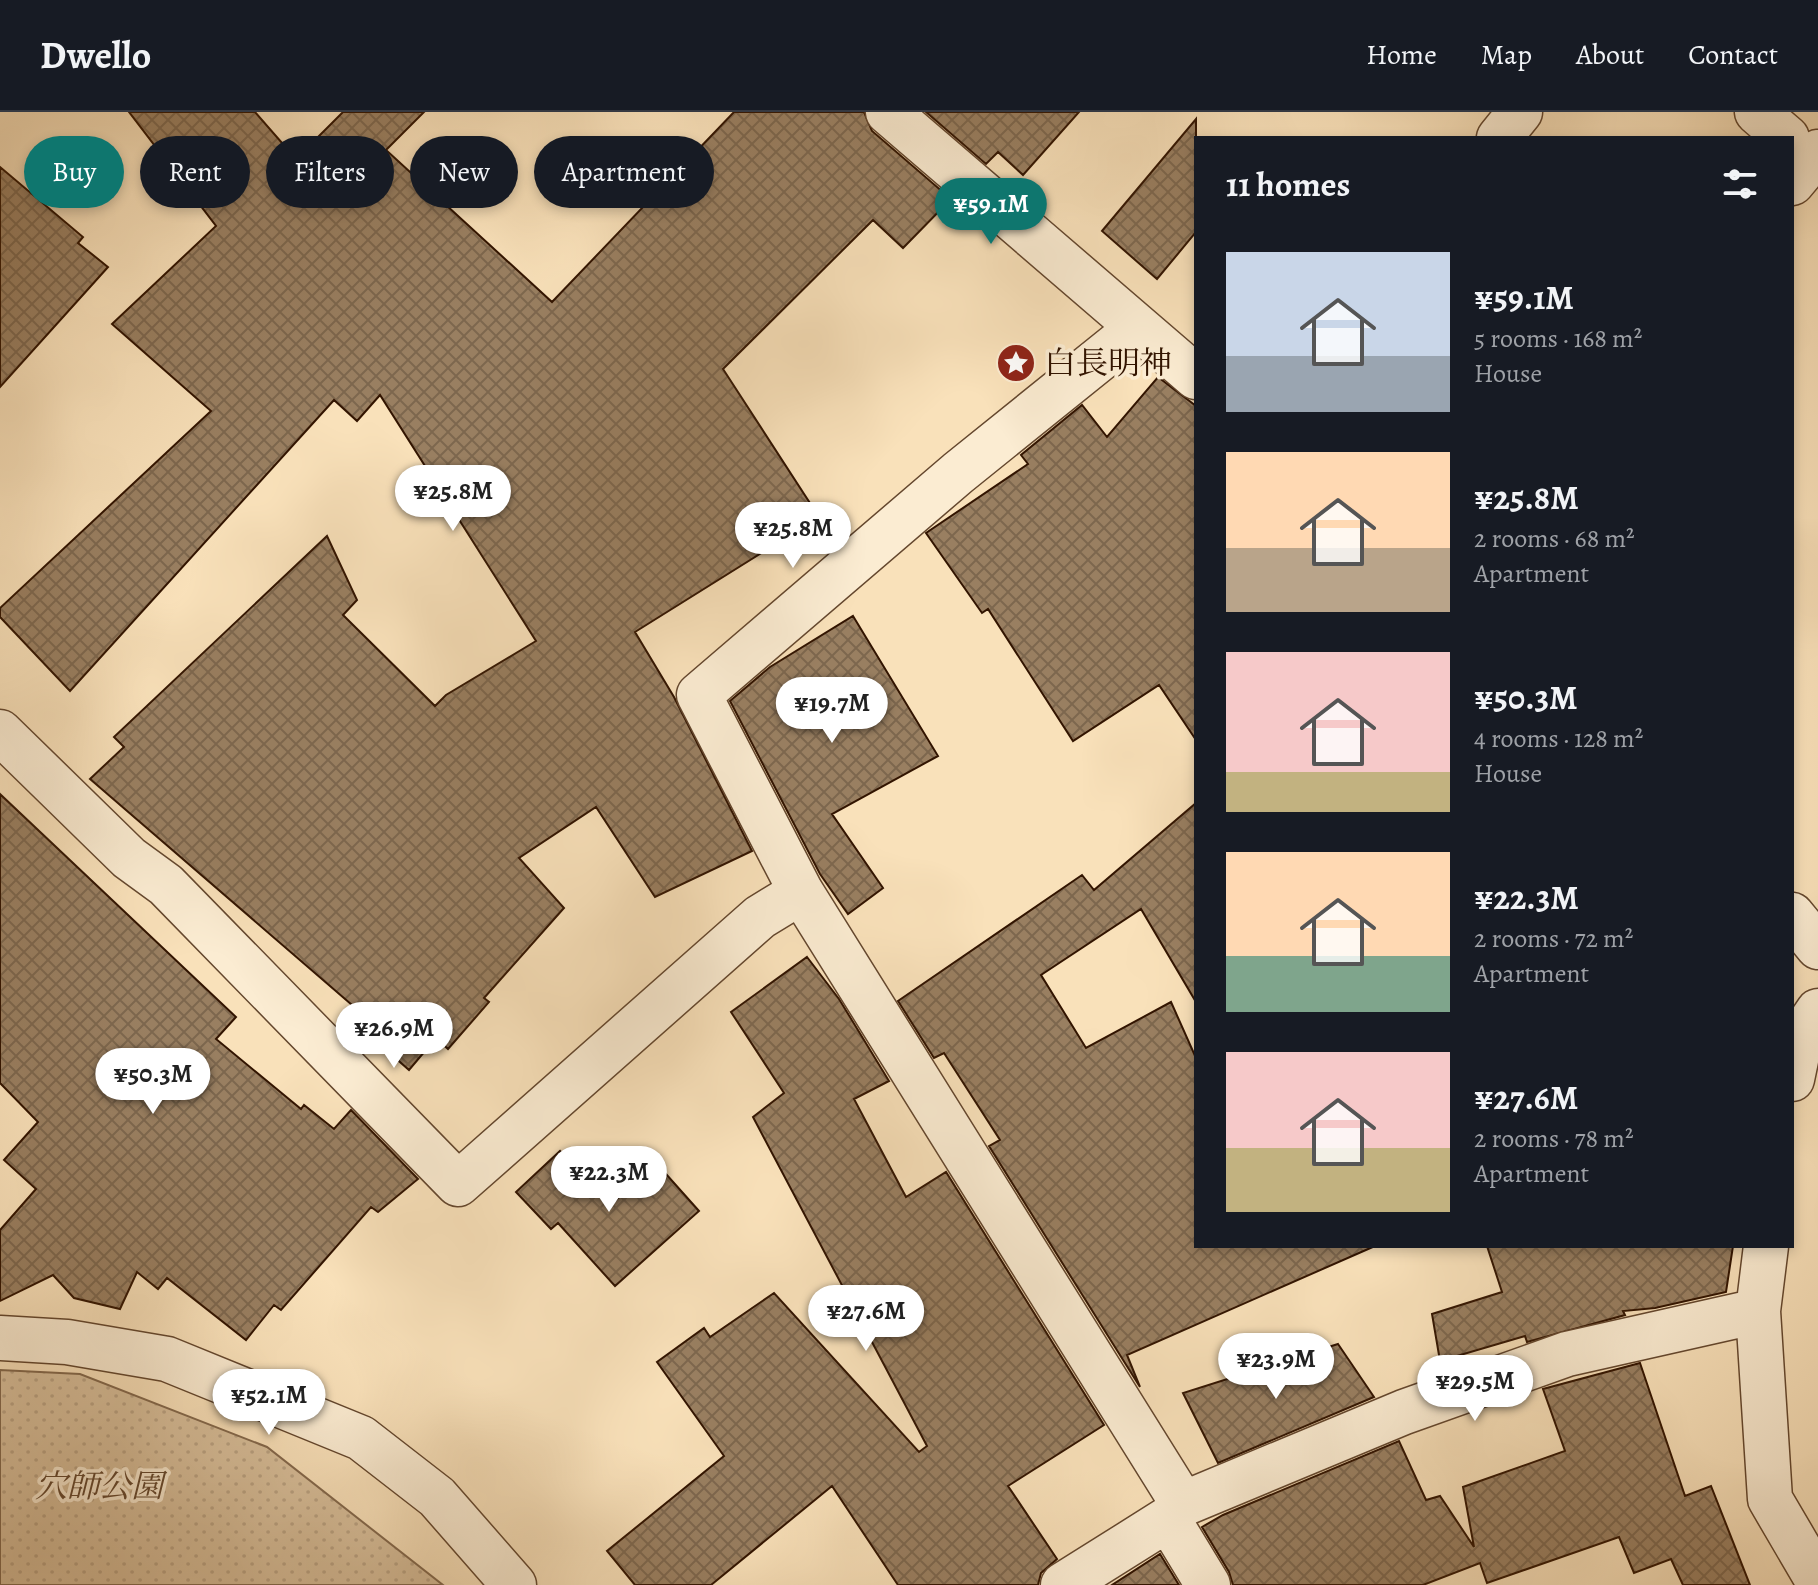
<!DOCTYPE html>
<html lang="en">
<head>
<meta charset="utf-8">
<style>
	:root { --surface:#171b24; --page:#242831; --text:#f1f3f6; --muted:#9ea1a6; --line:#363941; --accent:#0f766e }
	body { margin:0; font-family:Alegreya,"Noto Serif JP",serif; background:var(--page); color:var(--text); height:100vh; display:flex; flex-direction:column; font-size:30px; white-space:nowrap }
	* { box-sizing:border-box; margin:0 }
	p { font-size:26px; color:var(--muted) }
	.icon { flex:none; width:44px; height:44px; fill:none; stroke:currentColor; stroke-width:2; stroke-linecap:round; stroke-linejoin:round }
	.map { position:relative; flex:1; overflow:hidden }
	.details { position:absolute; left:1194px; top:24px; width:600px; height:1112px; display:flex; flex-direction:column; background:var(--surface); border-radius:0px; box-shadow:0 4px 12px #0003 }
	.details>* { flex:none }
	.hud { position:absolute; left:24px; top:24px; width:760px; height:72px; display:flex; gap:16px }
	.price { position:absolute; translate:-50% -68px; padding:0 18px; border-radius:28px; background:#fff; color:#222; font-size:26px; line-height:52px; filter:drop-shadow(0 2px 4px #0008) }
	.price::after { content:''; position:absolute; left:50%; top:48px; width:24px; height:18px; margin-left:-12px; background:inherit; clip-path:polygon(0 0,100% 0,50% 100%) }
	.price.active { background:var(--accent); color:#fff }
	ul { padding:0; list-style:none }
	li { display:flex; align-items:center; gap:24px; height:200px; padding:0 32px }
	li span { display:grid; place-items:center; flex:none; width:224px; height:160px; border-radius:0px; color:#555 }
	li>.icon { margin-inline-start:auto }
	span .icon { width:96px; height:96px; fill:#fffc; stroke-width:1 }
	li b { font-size:34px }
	h2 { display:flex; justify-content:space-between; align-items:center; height:96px; padding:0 32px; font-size:34px }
	.pill { padding:0 28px; border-radius:36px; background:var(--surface); box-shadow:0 4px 12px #0003; font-size:28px; line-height:72px }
	.pill.active { background:var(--accent); color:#fff }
	header { display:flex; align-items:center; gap:48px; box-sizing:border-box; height:112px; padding:0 40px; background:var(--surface); border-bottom:2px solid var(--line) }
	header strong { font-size:38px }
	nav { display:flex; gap:44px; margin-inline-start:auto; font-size:28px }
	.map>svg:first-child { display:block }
	.park { fill:url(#park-dots); stroke:#84694d; stroke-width:2 }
	.building { fill:url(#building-cross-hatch); stroke:#321400; stroke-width:2 }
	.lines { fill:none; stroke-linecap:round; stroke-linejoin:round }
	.minor-casing { stroke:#64472e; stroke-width:47 }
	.minor { stroke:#fbecd2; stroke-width:44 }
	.labels { text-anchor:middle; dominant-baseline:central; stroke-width:7; stroke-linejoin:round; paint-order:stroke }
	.poi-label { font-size:32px; fill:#321400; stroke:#fbecd2; text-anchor:start }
	.park-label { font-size:32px; font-style:italic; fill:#64472e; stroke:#fbecd2 }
</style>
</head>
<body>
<header>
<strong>Dwello</strong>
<nav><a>Home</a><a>Map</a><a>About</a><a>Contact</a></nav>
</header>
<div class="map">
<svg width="1818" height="1473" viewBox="0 0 1818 1473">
	<defs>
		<pattern id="park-dots" width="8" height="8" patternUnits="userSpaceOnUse" patternTransform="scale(2)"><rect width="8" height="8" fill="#d7be9a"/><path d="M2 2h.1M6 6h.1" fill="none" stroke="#b9a283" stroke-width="1.8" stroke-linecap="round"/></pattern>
		<pattern id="building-cross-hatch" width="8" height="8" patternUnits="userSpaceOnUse" patternTransform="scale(2)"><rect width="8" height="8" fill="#997f61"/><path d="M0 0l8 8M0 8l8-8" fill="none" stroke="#7d674e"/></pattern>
	</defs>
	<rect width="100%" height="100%" fill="#f9e1ba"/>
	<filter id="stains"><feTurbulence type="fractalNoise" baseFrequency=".0025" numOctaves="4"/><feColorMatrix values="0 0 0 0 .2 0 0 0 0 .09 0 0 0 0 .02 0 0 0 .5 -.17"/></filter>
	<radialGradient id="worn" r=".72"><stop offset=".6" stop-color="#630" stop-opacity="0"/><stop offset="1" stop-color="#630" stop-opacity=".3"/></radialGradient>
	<path class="park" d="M0,1258L80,1262L267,1335L443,1473H0Z"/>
	<path class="building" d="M129,0H255L296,47L343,0H424L386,38L552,190L734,0H864L872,19L951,87L903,136L873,108L723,257L819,405L635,520L674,585L752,739L655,785L596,695L519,746L564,796L484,886L489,890L448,937L436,926L409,958L374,927L381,918L90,667L124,635L114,625L327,424L357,488L343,503L435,594L446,583L536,529L380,283L357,309L334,288L70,579L0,505V496L211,299L112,212L216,114Z
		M926,0H1079L1023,63L998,40L986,52Z
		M1196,7V120L1157,167L1102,119Z
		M0,55L83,125L78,131L108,155L0,275Z
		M1158,265L1196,294V628L1159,573L1073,629L988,497L982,501L926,421L1028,352L1021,343L1082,293L1107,325Z
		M853,504L938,644L832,702L883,776L848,802L820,762L730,589L770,555Z
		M0,682L236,905L216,927L301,997L304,993L334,1017L351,998L418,1067L378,1100L371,1095L281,1198L274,1193L246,1228L167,1166L158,1177L137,1160L120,1197L74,1186L53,1163L0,1189V1118L36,1077L4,1048L38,1010L0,971Z
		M1196,691V890L1141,797L1041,863L1086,936L1171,890L1196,946V1134H1375L1127,1243L1140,1275L989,1034L1000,1028L944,941L934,946L898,889L1082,763L1094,778Z
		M807,845L839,887L889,969L854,987L906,1085L946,1060L1104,1313L1008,1374L1057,1447L1041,1461L1038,1473H898L832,1374L711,1473H635L607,1439L724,1344L657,1250L704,1216L710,1225L774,1181L919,1340L927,1334L753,1005L784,981L731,900Z
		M560,1039L610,1093L657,1052L699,1099L615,1174L558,1111L551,1117L516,1080Z
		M1487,1134H1733L1726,1180L1655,1196L1623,1199L1625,1203L1527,1230L1525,1224L1440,1249L1432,1202L1502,1180Z
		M1338,1232L1374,1285L1218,1351L1183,1281Z
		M1640,1251L1685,1384L1711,1374L1750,1473H1683L1671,1447L1634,1461L1619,1425L1487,1471L1480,1451L1423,1473H1233L1229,1460L1202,1415L1223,1403L1399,1329L1426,1388L1440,1384L1474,1435L1463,1375L1565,1339L1543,1277Z
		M1160,1442L1179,1473H1112Z"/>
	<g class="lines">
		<defs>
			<path id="minor" d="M888,0L1196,265
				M1757,0L1787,26
				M1499,26L1520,0
				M1792,71L1818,40
				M1138,216L958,361L699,583L801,780L1183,1392
				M0,620L129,746L166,773L458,1072L760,805L801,780
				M1792,803L1818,835
				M1792,967L1801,924L1818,899
				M1766,1134L1758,1199L1770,1387L1818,1469
				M0,1226L67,1230L167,1247L361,1326L437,1385L514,1473
				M1168,1407L1208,1473
				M1063,1473L1168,1407L1183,1392L1404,1300L1567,1242L1758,1199"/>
		</defs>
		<use href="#minor" class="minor-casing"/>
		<use href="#minor" class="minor"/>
	</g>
	<defs>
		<symbol id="sight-disc" viewBox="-11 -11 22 22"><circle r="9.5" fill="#8f2418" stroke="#fbecd2"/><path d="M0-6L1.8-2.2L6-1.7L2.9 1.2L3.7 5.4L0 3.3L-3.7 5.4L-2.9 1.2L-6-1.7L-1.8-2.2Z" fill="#fff"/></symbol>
	</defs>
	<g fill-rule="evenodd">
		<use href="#sight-disc" x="994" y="229" width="44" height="44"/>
	</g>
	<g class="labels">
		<g class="poi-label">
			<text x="1044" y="251">白長明神</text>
		</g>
		<g class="park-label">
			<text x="99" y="1374">穴師公園</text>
		</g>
	</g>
	<rect width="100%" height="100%" filter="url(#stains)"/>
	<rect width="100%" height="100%" fill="url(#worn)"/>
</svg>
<b class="price active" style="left:991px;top:134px">¥59.1M</b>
<b class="price" style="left:453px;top:421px">¥25.8M</b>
<b class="price" style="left:793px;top:458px">¥25.8M</b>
<b class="price" style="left:832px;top:633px">¥19.7M</b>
<b class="price" style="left:394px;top:958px">¥26.9M</b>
<b class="price" style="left:153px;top:1004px">¥50.3M</b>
<b class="price" style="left:609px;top:1102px">¥22.3M</b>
<b class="price" style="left:866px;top:1241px">¥27.6M</b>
<b class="price" style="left:1276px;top:1289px">¥23.9M</b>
<b class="price" style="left:1475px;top:1311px">¥29.5M</b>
<b class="price" style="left:269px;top:1325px">¥52.1M</b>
<div class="hud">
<a class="pill active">Buy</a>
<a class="pill">Rent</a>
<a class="pill">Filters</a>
<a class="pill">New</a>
<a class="pill">Apartment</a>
</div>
<section class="details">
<h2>11 homes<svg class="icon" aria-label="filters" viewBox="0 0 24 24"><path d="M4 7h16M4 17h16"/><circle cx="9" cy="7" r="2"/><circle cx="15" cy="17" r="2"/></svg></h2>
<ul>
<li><span style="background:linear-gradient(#c9d6e8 65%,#9aa5b1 0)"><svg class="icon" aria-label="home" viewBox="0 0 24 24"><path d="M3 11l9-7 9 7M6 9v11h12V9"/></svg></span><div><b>¥59.1M</b><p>5 rooms · 168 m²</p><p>House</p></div></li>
<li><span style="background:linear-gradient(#ffd9b3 60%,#b9a48a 0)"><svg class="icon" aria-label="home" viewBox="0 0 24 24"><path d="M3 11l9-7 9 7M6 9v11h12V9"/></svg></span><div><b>¥25.8M</b><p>2 rooms · 68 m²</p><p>Apartment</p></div></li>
<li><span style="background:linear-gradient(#f6c9c9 75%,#c2b280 0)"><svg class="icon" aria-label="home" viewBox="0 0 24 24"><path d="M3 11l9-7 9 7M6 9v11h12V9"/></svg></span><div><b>¥50.3M</b><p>4 rooms · 128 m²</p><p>House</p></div></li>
<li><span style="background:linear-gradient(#ffd9b3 65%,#7fa58c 0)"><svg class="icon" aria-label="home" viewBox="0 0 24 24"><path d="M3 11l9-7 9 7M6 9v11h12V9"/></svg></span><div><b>¥22.3M</b><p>2 rooms · 72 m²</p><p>Apartment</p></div></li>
<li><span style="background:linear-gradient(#f6c9c9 60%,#c2b280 0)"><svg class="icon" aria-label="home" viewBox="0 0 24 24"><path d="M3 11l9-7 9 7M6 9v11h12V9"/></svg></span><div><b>¥27.6M</b><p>2 rooms · 78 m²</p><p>Apartment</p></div></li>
</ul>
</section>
</div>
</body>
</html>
